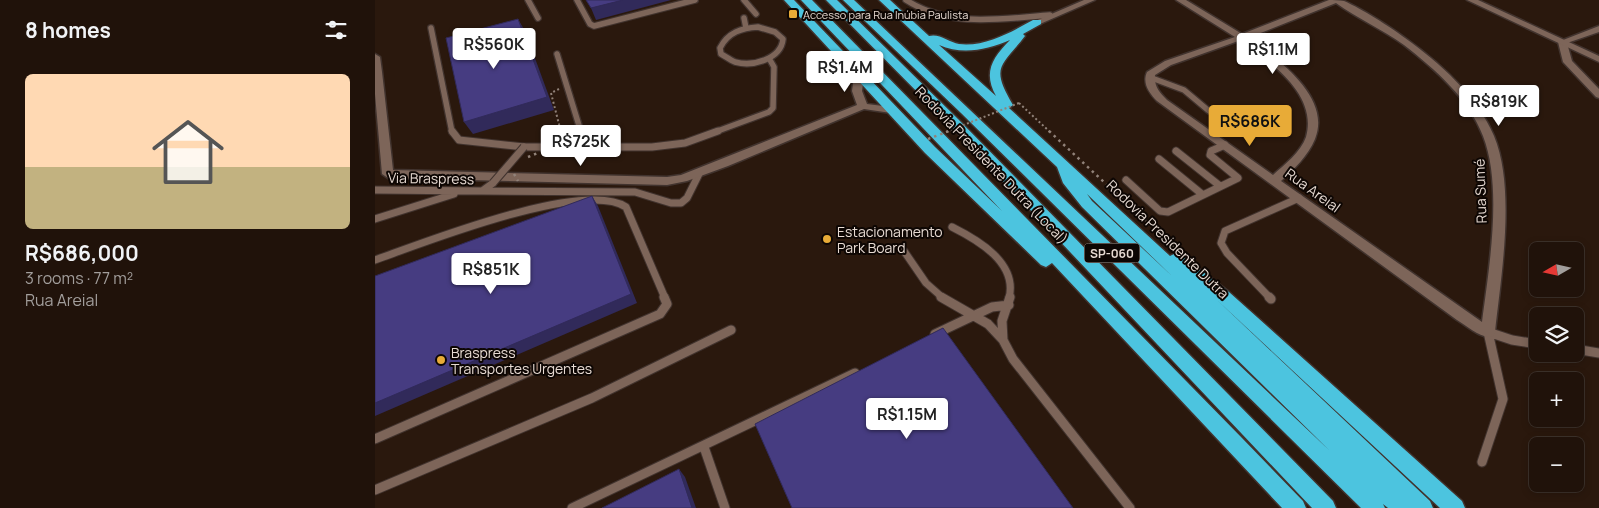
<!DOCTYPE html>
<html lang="en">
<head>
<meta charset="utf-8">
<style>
	:root { --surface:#20120a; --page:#2d2018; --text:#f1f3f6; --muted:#a29e9c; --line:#3d322b; --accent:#e8ab37 }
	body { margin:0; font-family:Manrope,sans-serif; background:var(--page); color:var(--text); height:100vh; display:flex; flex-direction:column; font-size:19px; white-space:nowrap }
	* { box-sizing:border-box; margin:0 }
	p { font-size:16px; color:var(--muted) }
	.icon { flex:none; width:28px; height:28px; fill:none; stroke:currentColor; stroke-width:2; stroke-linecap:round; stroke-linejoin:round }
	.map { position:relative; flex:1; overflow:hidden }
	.drawer { display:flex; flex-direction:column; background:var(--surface); width:375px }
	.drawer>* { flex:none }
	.needle { width:32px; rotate:261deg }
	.fabs { position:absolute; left:1154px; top:242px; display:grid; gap:10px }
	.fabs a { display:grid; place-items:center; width:55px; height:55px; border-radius:8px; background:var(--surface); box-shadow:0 2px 8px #0003,0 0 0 1px var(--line); font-size:25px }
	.price { position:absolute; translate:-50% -42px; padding:0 11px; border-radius:5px; background:#fff; color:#222; font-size:16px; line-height:32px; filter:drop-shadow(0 1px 2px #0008) }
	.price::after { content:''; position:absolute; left:50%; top:30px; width:15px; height:11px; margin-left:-8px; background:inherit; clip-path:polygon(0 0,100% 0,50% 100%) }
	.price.selected { background:var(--accent); color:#111 }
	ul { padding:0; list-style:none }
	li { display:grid; align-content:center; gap:10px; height:265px; padding:0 25px }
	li+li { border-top:1px solid var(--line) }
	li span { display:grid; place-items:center; height:155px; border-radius:8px; color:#555 }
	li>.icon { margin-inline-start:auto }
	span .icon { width:90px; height:90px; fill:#fffc; stroke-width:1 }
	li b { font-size:21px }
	h2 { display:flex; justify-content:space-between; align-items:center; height:60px; padding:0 25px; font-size:21px }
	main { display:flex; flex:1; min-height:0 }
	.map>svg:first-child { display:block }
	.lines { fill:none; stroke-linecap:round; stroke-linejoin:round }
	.lane-far2-casing { stroke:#41332e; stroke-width:8 }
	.lane-far1-casing { stroke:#41332e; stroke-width:9 }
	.lane-casing { stroke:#41332e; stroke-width:11 }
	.street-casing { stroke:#41332e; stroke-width:3 }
	.secondary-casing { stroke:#41332e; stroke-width:3 }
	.highway-casing { stroke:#41332e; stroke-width:3 }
	.path-far1 { stroke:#918279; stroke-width:2; stroke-dasharray:2 2.5; stroke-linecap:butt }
	.path { stroke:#918279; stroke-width:2.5; stroke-dasharray:2.5 4; stroke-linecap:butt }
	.lane-far2 { stroke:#7d6559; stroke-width:5.5 }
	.lane-far1 { stroke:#7d6559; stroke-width:7 }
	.lane { stroke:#7d6559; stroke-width:9 }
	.street { fill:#7d6559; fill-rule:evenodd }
	.secondary { fill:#7d6559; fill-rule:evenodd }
	.highway { fill:#4cc4df; fill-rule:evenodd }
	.lane-bridge-casing { stroke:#41332e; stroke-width:9; stroke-linecap:butt }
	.path-bridge-far1 { stroke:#918279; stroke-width:2; stroke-dasharray:2 2.5; stroke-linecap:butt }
	.path-bridge { stroke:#918279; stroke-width:2.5; stroke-dasharray:2.5 4; stroke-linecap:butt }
	.lane-bridge { stroke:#7d6559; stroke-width:7 }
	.shaded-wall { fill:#312a5a }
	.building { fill:#463c81; stroke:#312a5a }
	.poi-dot { fill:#e8ab37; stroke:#0d0603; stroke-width:2 }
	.labels { text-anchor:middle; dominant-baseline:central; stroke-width:4; stroke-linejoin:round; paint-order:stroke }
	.far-poi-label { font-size:11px; fill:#e7dad2; stroke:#0d0603; text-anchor:start }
	.shield { fill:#0d0603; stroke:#a69a94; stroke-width:1 }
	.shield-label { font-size:12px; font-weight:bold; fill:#e7dad2 }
	.street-label { font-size:14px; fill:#e7dad2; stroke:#0d0603 }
	.poi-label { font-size:14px; fill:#e7dad2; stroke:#0d0603; text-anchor:start }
</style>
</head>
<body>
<main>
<section class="drawer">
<h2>8 homes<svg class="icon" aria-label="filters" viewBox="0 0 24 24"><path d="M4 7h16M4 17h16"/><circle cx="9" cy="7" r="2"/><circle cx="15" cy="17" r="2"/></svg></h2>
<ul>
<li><span style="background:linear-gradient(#ffd9b3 60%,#c2b280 0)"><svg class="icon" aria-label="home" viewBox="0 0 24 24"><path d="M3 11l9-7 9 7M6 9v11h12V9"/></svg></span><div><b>R$686,000</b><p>3 rooms · 77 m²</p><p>Rua Areial</p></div></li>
</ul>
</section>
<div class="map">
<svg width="1224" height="508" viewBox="0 0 1224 508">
	<rect width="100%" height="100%" fill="#2a180d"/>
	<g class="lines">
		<defs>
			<path id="lane-far2" d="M153,0L163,18
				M202,0L215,24L219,26L320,0
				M369,0L381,14
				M531,0C574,28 626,19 675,15
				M369,18L371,28
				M383,27L400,32L408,39C406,59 378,67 360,62C355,60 350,56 346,54L345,48C353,32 367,28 383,27Z
				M56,28L77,132
				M182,54L206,132
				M774,77L809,90L834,111
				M340,132L394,112L398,108L399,67L395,60"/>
			<path id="lane-far1" d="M77,131L84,140L149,147H277L310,143L343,131
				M206,131L211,147
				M801,151L845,186
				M784,159L828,195
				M751,180L785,211L793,212L863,178L835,155L836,151L850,145
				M0,190L107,191L118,183
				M107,191L260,192L296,203H306L312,198L325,172
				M0,219L79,194
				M577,227C603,240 643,263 634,298
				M529,251L551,283L568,298
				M0,260C48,243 209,179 251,207L290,298
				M895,298L852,253L846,243L850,231L924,198"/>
			<path id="lane" d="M566,297L613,324L628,340L638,359L755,508
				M894,297L896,299
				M560,334L617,307L634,305
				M628,340L627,321L635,297
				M1200,349L1224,353
				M0,439L285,314L292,304L289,297
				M329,447L350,508
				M1107,462L1128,399L1113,332L1137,340L1162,344
				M0,490L217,398L356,330
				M197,508L480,373"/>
			<path id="street" d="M801,0H811L867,34L954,0C958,0 964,0 969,1C987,9 1014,26 1030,38C1065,63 1102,96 1119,136C1141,189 1126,276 1120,332L1118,336C1107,340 1092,326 1082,320L782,101C774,93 767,83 772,72L790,61L860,37ZM961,3C983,19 1007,29 1029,45C1060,69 1094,99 1108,136C1128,187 1114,268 1107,322L906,181C919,169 933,156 940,139C957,97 902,58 873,38ZM866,40C895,62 943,94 931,137C926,152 909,165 898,175L792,100C784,92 779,86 780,75L796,65Z
				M1224,26V32L1192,43L1197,61L1224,89V98L1221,97L1188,62L1183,42Z
				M0,54L5,57L7,72L18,170L292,177L306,175L482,105L477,91L479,76L484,73L489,76L487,91L492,104L516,107L521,110L516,113L489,109L353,166L312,181L292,185L13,178L7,174L0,94Z"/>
			<path id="secondary" d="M709,0H720L665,24L658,22Z
				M1092,0H1103L1224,56V62Z"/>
			<path id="highway" d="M409,0H419L560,147L627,211L426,0H437L867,438L928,501L931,508H907L677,263L671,267L666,265L550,153Z
				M451,0H462L583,119L958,501L961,508H937L575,125Z
				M468,0H479L955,451L707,207L688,183L682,167L504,0H515L554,36C564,33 574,42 584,44C611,47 636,32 658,20H666V24L648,34L650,36C626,67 615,66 638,105L634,108L795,256L801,253L806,255L854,292L1087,501L1090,508H1065L842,300L1055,501L1058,508H1013L1008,504L1010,508H986L586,113ZM635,40C617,58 608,73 621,96L564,45C587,55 612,50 635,40ZM712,194L798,277L717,201Z"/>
		</defs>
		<use href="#lane-far2" class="lane-far2-casing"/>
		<use href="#lane-far1" class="lane-far1-casing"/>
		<use href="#lane" class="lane-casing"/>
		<use href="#street" class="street-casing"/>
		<use href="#secondary" class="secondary-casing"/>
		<use href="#highway" class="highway-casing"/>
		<path class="path-far1" d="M184,89L176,93L186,132
			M644,103L675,132"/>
		<path class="path" d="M674,131L800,248
			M184,138L187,135L186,131"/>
		<use href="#lane-far2" class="lane-far2"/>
		<use href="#lane-far1" class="lane-far1"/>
		<use href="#lane" class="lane"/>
		<use href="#street" class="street"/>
		<use href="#secondary" class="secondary"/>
		<use href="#highway" class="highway"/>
		<defs>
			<path id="lane-bridge" d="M118,183L149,147"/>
		</defs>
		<use href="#lane-bridge" class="lane-bridge-casing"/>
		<path class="path-bridge-far1" d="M571,132L644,103"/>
		<path class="path-bridge" d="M553,139L574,131
			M153,157L165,152
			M139,174L143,181"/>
		<use href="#lane-bridge" class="lane-bridge"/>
	</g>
	<path class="shaded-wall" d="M248,0H296L221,20L216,8Z
		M143,19L150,31L179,110L98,134L89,122Z
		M217,196L223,206L262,303L0,416V403Z
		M304,469L310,477L321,508H317Z"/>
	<path class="building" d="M211,0H248L216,8Z
		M143,19L172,97L89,122L71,38Z
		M217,196L256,294L0,403V276Z
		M568,328L698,508H417L380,424Z
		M304,469L317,508H227Z"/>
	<g class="poi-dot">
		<rect x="413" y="9" width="10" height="10" rx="2.5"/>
		<circle cx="452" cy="239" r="5"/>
		<circle cx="66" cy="360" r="5"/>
	</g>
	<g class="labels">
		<g class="far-poi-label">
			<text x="428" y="14">Accesso para Rua Inúbia Paulista</text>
		</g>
		<rect class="shield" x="709.5" y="243.5" width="55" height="19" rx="4"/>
		<g class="shield-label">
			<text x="737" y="253">SP-060</text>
		</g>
		<g class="street-label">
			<text transform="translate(617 165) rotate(46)">Rodovia Presidente Dutra (Local)</text>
			<text transform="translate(56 178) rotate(1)">Via Braspress</text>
			<text transform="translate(938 190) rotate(36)">Rua Areial</text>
			<text transform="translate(1105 191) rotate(-92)">Rua Sumé</text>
			<text transform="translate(793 239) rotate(44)">Rodovia Presidente Dutra</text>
		</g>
		<g class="poi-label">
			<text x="462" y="231">Estacionamento<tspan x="462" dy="16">Park Board</tspan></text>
			<text x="76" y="352">Braspress<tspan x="76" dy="16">Transportes Urgentes</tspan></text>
		</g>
	</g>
</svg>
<div class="fabs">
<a><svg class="needle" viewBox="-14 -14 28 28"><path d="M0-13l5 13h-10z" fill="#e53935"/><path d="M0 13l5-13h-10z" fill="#a29e9c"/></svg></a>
<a><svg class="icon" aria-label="layers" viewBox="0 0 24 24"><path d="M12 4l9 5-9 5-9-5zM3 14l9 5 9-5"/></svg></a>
<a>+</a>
<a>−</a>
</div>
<b class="price" style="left:119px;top:70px">R$560K</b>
<b class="price" style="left:898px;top:75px">R$1.1M</b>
<b class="price" style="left:470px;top:93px">R$1.4M</b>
<b class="price" style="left:1124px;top:127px">R$819K</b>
<b class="price selected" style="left:875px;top:147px">R$686K</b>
<b class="price" style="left:206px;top:167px">R$725K</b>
<b class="price" style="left:116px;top:295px">R$851K</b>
<b class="price" style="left:532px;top:440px">R$1.15M</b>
</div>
</main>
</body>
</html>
